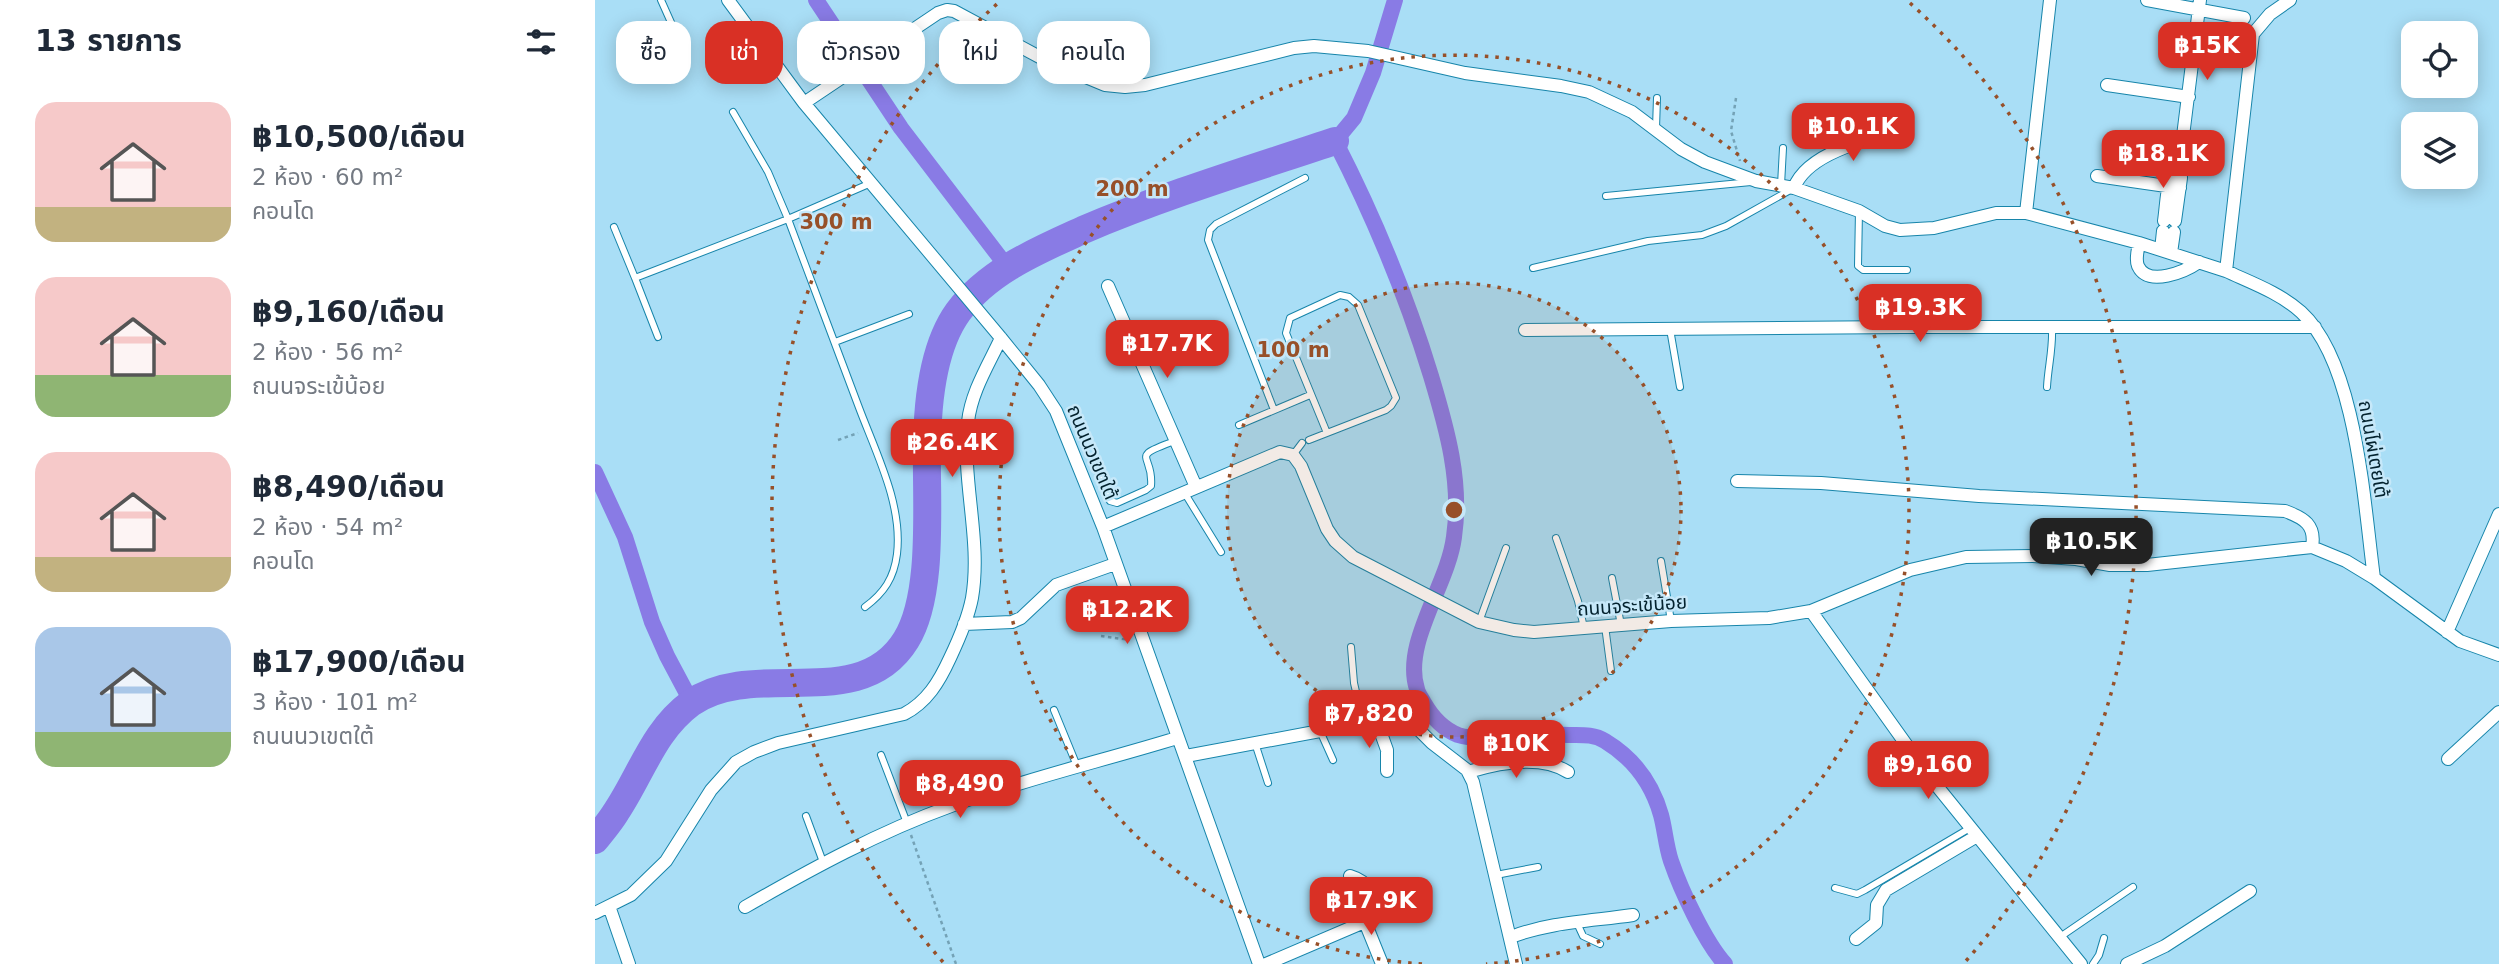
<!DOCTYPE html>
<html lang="th">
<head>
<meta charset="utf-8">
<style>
	:root { --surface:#fff; --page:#f6f6f7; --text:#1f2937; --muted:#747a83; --accent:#d93025 }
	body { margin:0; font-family:"DejaVu Sans","Noto Sans Thai",sans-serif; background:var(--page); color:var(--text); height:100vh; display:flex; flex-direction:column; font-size:26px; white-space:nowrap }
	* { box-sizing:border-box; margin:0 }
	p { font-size:23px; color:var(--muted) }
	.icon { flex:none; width:38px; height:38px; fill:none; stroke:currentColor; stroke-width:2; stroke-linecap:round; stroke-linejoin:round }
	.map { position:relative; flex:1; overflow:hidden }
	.side { display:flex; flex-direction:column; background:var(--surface); width:595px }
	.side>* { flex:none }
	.hud { position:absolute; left:21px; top:21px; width:665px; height:63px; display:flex; gap:14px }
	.tools { position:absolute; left:1806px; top:21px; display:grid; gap:14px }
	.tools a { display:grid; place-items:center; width:77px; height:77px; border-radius:14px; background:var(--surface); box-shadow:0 4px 18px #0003; font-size:35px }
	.price { position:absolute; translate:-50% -60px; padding:0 16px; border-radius:14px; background:var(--accent); color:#fff; font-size:23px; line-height:46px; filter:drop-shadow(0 2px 4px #0008) }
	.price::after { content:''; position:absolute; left:50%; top:42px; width:21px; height:16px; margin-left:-10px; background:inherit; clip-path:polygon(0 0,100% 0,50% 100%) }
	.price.selected { background:#222; color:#fff }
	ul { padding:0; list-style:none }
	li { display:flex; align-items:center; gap:21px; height:175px; padding:0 35px }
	li span { display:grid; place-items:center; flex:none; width:196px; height:140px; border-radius:21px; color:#555 }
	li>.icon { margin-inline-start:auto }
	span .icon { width:84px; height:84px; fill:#fffc; stroke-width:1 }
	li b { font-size:30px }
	h2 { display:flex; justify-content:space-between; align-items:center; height:84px; padding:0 35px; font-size:30px }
	.chip { padding:0 24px; border-radius:21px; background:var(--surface); box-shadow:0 4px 18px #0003; font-size:24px; line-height:63px }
	.chip.selected { background:var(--accent); color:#fff }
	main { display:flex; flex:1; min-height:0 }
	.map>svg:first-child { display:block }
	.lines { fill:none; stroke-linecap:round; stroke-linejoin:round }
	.canal { stroke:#897be5; stroke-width:16 }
	.river { stroke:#897be5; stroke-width:28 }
	.service-casing { stroke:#1785aa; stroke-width:8 }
	.minor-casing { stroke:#1785aa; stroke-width:14 }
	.path { stroke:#74a2b6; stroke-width:2.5; stroke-dasharray:3.5 3.5; stroke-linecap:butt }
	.service { stroke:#fff; stroke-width:6 }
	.minor { stroke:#fff; stroke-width:12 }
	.ring { fill:none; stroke:#975029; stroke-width:3.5; stroke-dasharray:3.5 7 }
	.labels { text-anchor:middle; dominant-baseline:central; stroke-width:5; stroke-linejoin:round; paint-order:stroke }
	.street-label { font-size:19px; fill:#03222e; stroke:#c6e8f9 }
	.centre { fill:#975029; stroke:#c6e8f9; stroke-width:3.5 }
	.ring-label { font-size:21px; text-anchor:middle; font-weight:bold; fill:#975029; stroke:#c6e8f9; stroke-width:5; stroke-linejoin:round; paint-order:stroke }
</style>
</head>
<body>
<main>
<section class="side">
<h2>13 รายการ<svg class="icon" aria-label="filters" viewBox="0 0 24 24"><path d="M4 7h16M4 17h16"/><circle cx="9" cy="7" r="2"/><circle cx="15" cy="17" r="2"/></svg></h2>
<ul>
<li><span style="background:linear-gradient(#f6c9c9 75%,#c2b280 0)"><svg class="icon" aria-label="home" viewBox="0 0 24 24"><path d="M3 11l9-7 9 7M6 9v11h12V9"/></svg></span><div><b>฿10,500/เดือน</b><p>2 ห้อง · 60 m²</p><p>คอนโด</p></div></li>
<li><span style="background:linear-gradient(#f6c9c9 70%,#8fb573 0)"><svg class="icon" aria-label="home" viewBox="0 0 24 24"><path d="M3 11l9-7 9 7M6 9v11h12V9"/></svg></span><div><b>฿9,160/เดือน</b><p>2 ห้อง · 56 m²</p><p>ถนนจระเข้น้อย</p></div></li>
<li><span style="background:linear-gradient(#f6c9c9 75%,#c2b280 0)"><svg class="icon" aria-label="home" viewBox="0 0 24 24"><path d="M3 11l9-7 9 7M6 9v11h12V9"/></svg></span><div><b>฿8,490/เดือน</b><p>2 ห้อง · 54 m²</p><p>คอนโด</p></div></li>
<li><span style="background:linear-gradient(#a9c7e8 75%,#8fb573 0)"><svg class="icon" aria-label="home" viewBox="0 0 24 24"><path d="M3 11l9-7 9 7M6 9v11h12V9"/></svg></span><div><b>฿17,900/เดือน</b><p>3 ห้อง · 101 m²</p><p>ถนนนวเขตใต้</p></div></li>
</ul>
</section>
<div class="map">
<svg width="1904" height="964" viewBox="0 0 1904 964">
	<rect width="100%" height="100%" fill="#a9def6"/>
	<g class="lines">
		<path class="canal" d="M221,0L306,128L413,268
			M800,0L778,73L759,118L740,141C779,217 811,294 836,376C852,429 867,482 859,537C853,585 807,643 822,689C823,694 827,699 829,703C837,717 848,729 863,735C886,743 946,733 974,735C987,735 999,734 1010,741C1038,758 1057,783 1066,815C1070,830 1071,846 1076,861C1086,890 1110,942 1130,964
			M0,472L30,537L57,622L72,656L97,703"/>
		<path class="river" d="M0,840C7,831 15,822 21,812C46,775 58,731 96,703C161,658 265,715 311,640C339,595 331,504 332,452C332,409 337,348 363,312C393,271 444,250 488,230C570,195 656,169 740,141"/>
		<defs>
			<path id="service" d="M58,70L84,56L87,47L66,0
				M1061,128L1062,98
				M1186,185L1188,148
				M1011,196L1156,182
				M1264,211L1263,266L1268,270H1312
				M19,227L40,278
				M938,268L1053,241L1107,235L1131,226L1197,189
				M1075,329L1085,387
				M63,337L40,278L193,219L173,172L138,112
				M240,342L314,314
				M1452,387C1453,367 1458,349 1457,328
				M679,410L613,240L615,230L621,224L710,178
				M644,425L715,395
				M714,440L791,410L796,406L801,398L763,305L754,297L745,295L695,318L691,333L732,433
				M698,455L707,443
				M500,463L512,497L515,501L522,503L551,490L556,486C559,453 532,458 580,441
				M589,492L626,552
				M961,538L983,601L989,628
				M1066,561L1076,621
				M1017,578L1026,625
				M270,607C289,593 299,578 302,554C308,504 280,451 263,405C240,343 216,281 193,219L276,183
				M884,622L911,548
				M1010,626L1016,671
				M756,647L759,683L767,718
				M459,710L482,766
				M725,731L738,760
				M660,743L673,783
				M286,755L312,823
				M211,816L228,862
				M901,875L943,867
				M1240,888L1262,894L1270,890L1375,828
				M982,923L988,936L1005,944
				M1465,937L1538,887
				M1498,964L1504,955L1509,938"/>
			<path id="minor" d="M133,0L209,103L406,338L444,385L461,411L508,527L664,964
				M1552,0L1649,18
				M1695,0L1675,14L1658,34L1631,271C1657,283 1685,293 1706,312C1762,363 1769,505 1779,578L1865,641L1904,655
				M1512,85L1594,97
				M209,103L343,13L352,10L359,11L452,61L510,85L530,87L550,85L699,48L719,46L773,51L870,73L966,86L994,92L1037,112L1086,149L1110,162L1161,181L1199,188L1264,211L1290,226L1305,230L1339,228L1401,213H1431L1544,243L1631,271
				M1502,176L1585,188
				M1199,188C1212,153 1274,138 1308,131
				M1431,213L1455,0
				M1569,221C1572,201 1571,176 1585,160
				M1580,221L1586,178L1585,160L1605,0
				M1544,243C1543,250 1540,259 1543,266C1553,288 1591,271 1604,262
				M1566,250L1568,231
				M1576,253L1579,232
				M513,286L601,487
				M930,330L1307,327H1720
				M1142,481L1226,483L1384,496L1690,511C1709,518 1721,525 1717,547
				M508,527L685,452L698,455L706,466L732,529L740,541L758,557L884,622L919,630L939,632L1076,621L1174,618L1216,611L1315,570L1371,557L1438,556L1481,559L1515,565H1552L1717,547L1751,561L1779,578
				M1216,611L1333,775L1486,964
				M369,624L417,622L426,618L461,585L520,564
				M1852,632L1904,514
				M783,725L792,750V771
				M591,756L725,731L767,718L779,725L807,716L811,717L837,743L872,770L878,782L921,964
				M1853,759L1904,712
				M873,772C903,763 945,754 973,772
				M14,906L34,964
				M150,907C216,869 284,832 356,806C430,779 507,761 582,738
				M0,913L36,895L71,861L116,790L141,762L159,752L183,743L309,714C332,702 344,682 355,658C364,639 373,619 377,598C387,540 366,480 373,422C376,392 394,364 406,338
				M770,922L787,964
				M916,937C954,922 998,921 1038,915
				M1261,939L1281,923L1282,905L1291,890L1382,836
				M671,964L781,917C787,898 772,881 755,876
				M1532,964L1570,946L1655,891"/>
		</defs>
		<use href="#service" class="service-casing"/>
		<use href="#minor" class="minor-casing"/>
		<path class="path" d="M1141,98L1136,131L1145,161
			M243,440L263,433
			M506,636L535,640
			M316,835L361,964"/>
		<use href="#service" class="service"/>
		<use href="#minor" class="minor"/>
	</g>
	<circle cx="859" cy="510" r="227" fill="#975029" fill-opacity=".12"/>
	<g class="ring">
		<circle cx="859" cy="510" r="227"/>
		<path d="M827 964A455 455 0 1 1 891 964"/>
		<path d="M348 962A682 682 0 0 1 403 3M1315 3A682 682 0 0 1 1370 962"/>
	</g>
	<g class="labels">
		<g class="street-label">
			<text transform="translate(1779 449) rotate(80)">ถนนไผ่เตยใต้</text>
			<text transform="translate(498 452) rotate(67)">ถนนนวเขตใต้</text>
			<text transform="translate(1037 605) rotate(-4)">ถนนจระเข้น้อย</text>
		</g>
	</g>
	<circle cx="859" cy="510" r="10" class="centre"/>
	<g class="ring-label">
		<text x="537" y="196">200 m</text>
		<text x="241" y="229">300 m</text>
		<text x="698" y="357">100 m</text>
	</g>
</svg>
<div class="tools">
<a><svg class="icon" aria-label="locate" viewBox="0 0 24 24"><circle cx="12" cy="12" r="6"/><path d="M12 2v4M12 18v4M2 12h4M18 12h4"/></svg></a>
<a><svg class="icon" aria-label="layers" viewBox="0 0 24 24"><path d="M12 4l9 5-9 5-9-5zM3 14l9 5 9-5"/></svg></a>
</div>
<b class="price" style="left:1612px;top:82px">฿15K</b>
<b class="price" style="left:1258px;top:163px">฿10.1K</b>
<b class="price" style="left:1568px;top:190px">฿18.1K</b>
<b class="price" style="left:1325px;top:344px">฿19.3K</b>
<b class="price" style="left:572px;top:380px">฿17.7K</b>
<b class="price" style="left:357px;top:479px">฿26.4K</b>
<b class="price selected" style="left:1496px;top:578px">฿10.5K</b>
<b class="price" style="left:532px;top:646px">฿12.2K</b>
<b class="price" style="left:774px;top:750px">฿7,820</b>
<b class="price" style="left:921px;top:780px">฿10K</b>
<b class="price" style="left:1333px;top:801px">฿9,160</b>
<b class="price" style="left:365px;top:820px">฿8,490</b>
<b class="price" style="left:776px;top:937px">฿17.9K</b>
<div class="hud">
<a class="chip">ซื้อ</a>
<a class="chip selected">เช่า</a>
<a class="chip">ตัวกรอง</a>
<a class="chip">ใหม่</a>
<a class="chip">คอนโด</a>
</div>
</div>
</main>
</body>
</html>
